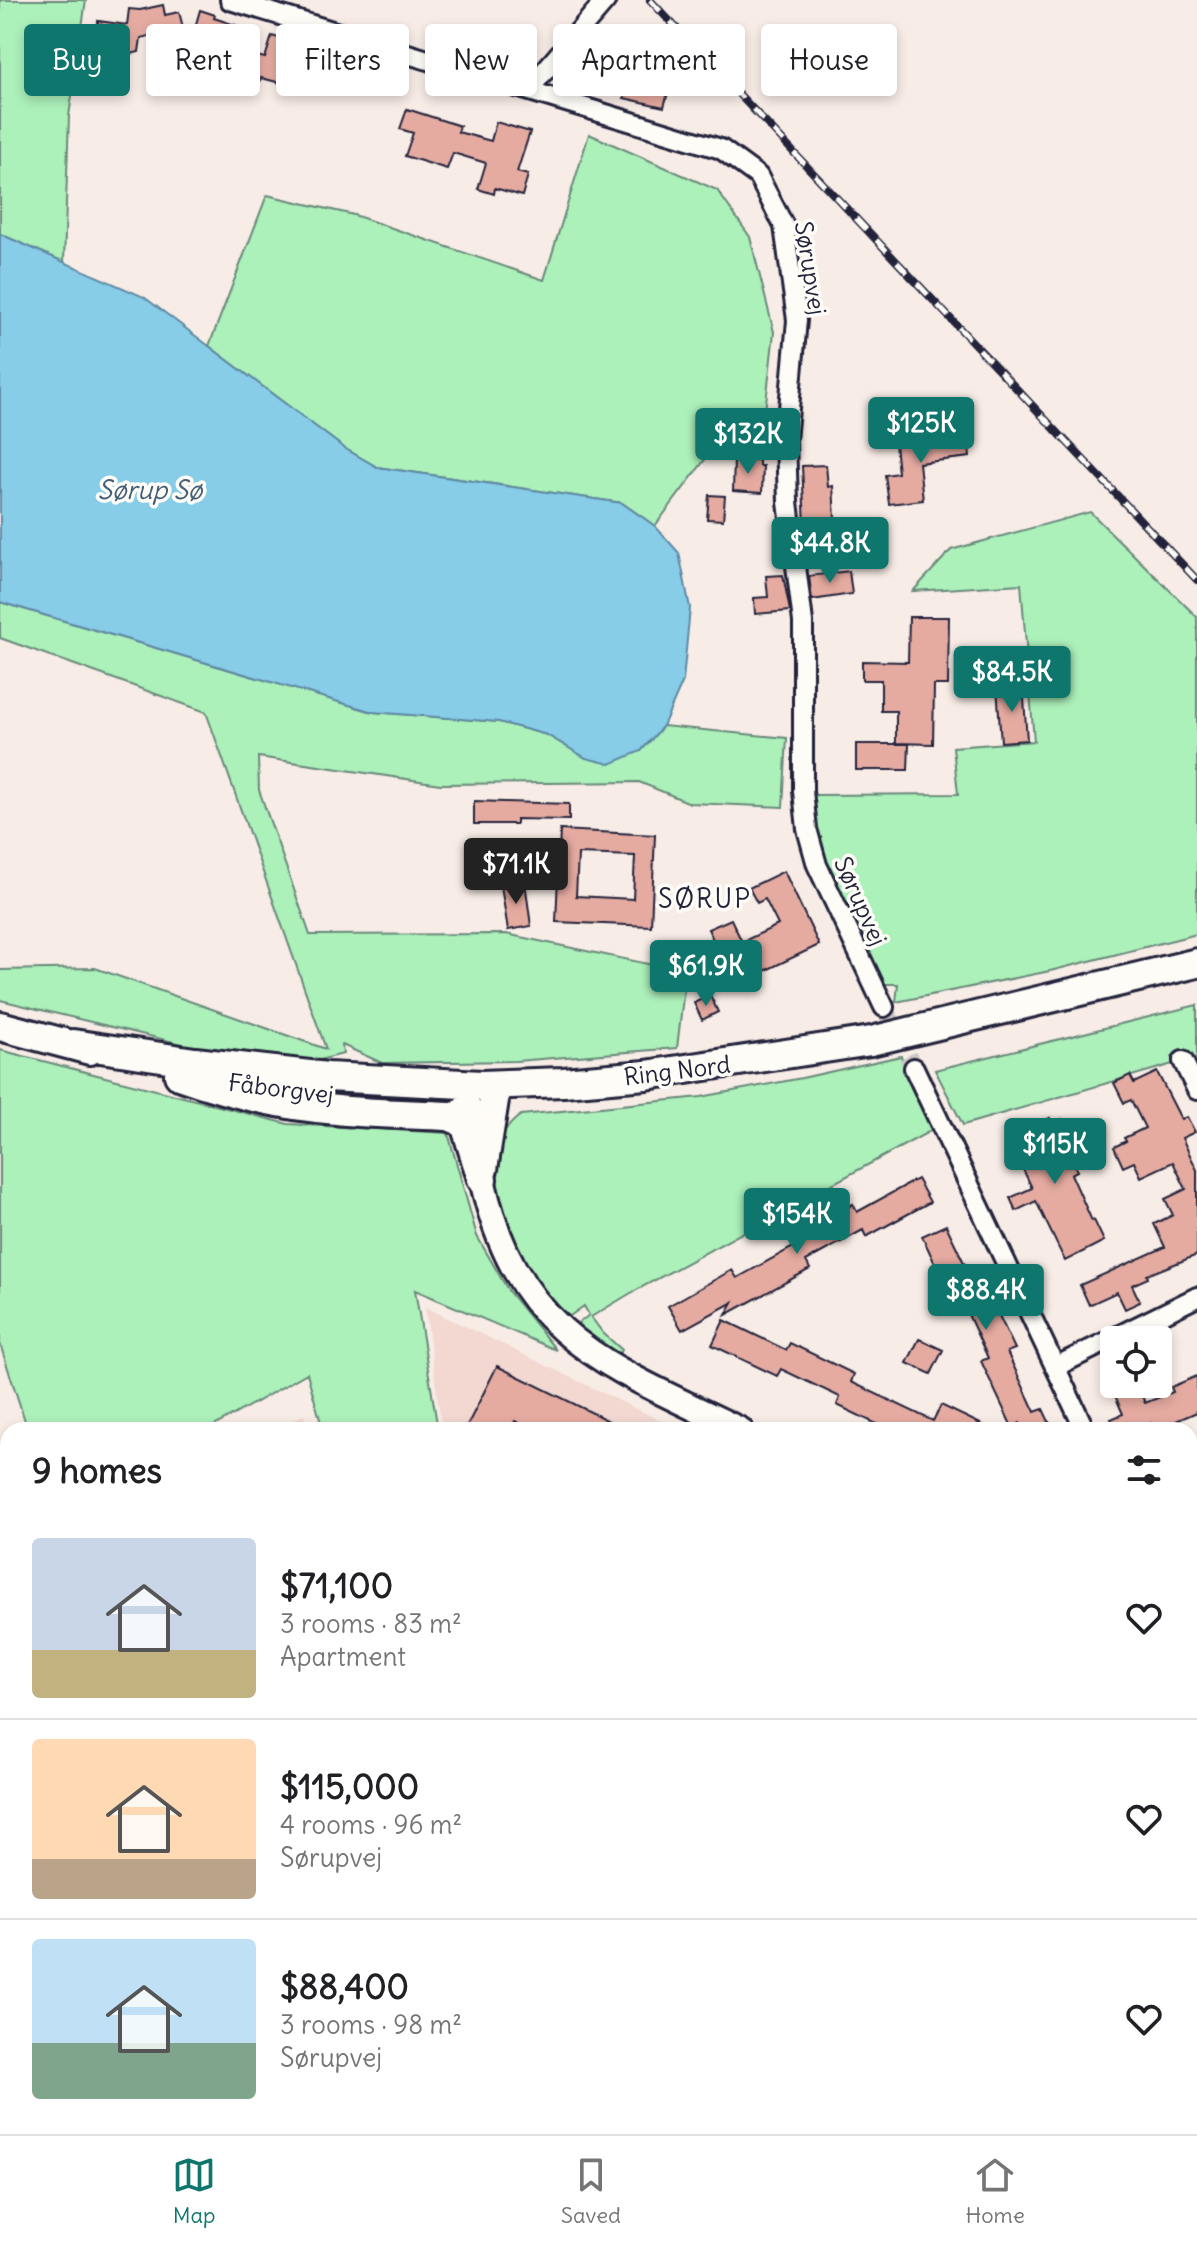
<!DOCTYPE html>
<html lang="en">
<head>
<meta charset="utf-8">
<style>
	:root { --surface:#fff; --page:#f6f6f6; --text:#202124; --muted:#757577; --line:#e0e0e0; --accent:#0f766e }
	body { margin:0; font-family:Delius,sans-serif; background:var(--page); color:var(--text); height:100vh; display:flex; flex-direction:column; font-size:30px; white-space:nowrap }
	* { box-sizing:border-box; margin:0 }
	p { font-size:26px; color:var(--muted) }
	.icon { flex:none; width:44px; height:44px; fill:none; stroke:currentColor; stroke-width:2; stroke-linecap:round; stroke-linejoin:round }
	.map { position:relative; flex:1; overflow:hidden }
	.details { position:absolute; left:0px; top:1422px; width:1198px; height:712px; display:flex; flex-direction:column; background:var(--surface); border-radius:24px 24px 0 0; box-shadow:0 4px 12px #0003 }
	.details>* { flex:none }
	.guide { position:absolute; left:24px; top:24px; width:1150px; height:72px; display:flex; gap:16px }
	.tools { position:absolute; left:1100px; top:1326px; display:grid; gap:16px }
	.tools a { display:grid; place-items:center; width:72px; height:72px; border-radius:8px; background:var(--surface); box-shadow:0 4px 12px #0003; font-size:40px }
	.price { position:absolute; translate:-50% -68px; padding:0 18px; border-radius:8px; background:var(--accent); color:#fff; font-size:26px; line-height:52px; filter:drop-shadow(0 2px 4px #0008) }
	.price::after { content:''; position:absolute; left:50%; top:48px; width:24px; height:18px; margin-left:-12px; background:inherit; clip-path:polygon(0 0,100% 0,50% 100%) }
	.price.selected { background:#222; color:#fff }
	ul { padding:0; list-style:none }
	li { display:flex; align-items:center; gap:24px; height:200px; padding:0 32px }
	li+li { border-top:2px solid var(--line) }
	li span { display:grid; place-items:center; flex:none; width:224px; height:160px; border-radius:8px; color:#555 }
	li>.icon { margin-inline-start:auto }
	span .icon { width:96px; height:96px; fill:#fffc; stroke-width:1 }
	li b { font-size:34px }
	h2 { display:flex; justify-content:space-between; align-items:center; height:96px; padding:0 32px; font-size:34px }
	.chip { padding:0 28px; border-radius:8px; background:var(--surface); box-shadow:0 4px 12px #0003; font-size:28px; line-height:72px }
	.chip.selected { background:var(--accent); color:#fff }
	.tab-bar { display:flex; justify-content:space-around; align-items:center; height:112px; border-top:2px solid var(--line); background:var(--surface); font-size:22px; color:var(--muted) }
	.tab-bar a { display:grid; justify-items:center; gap:4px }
	.tab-bar .selected { color:var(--accent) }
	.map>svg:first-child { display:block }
	.built { fill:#f2d8d1 }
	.green { fill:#acf0ba; stroke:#67897a; stroke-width:2 }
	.water { fill:#87cde8; stroke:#5f89a3; stroke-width:2 }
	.building { fill:#e5aba1; stroke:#22223b; stroke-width:2; fill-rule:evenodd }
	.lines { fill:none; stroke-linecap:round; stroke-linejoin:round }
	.street-tunnel { stroke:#cdc4c4; stroke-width:18; stroke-dasharray:18 9; stroke-linecap:butt }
	.lane-casing { stroke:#22223b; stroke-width:15 }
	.street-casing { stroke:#22223b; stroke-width:24 }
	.secondary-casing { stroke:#22223b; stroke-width:30 }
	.primary-casing { stroke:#22223b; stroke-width:34 }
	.lane { stroke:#fdfcf7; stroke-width:9 }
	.street { stroke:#fdfcf7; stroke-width:18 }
	.secondary { stroke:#fdfcf7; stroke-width:24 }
	.primary { stroke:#fdfcf7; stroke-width:28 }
	.rail-casing { stroke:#22223b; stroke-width:8 }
	.rail { stroke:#fdfcf7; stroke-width:5; stroke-dasharray:15; stroke-linecap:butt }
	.labels { text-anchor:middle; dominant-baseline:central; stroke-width:7; stroke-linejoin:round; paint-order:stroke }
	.street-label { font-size:24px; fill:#22223b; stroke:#fdfcf7 }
	.water-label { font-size:26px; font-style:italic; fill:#455e78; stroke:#fdfcf7 }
	.neighbourhood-label { font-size:26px; letter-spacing:2px; fill:#22223b; stroke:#fdfcf7 }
</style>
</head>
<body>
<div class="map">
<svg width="1197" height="2134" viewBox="0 0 1197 2134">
	<rect width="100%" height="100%" fill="#f8ece6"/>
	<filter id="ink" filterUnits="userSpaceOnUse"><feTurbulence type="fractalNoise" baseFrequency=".0125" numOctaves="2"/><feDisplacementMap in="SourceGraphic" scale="16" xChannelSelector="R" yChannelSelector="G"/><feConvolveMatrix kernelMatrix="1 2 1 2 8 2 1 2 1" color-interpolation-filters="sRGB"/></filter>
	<g filter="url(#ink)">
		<path class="built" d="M425,1307L680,1430H442Z
			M304,1415L308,1430H270Z
			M1190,1676L1197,1679V2134H249L246,2126H1190Z"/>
		<path class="green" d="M0,0H86L69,116L64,262L0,234Z
			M589,134L717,190L750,237L774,332L762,438L713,449L655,526L622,503L377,467L344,448L209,346L267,195L354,215L544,280Z
			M1090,512L1197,617V934L1050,971L896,1002L898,984H884L819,850L813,795L958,794L953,747L1034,741L1021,584L913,591L951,550Z
			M0,602L373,712L499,722L547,735L586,758L641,751L663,726L787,738L783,807L690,803L639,782L440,784L258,757L259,790L310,935L506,934L686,972L677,1048L516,1061L382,1063L342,1045L343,1054L316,1061L207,1050L0,1000V970L95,968L326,1049L206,712L0,638Z
			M1197,1005V1057L963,1125L935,1070Z
			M0,1050L288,1124L448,1133L477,1236L509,1292L556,1350L415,1290L438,1430H323L307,1373L207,1430H28L0,1344Z
			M901,1056L934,1129L631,1293L591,1317L603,1333L622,1350L617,1358L575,1326L589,1315L584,1306L567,1318C529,1277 487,1214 498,1156C502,1136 504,1127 521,1115L701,1097L802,1078Z"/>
		<path class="water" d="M0,234L144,297L344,448L377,467L622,503L655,526L679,553L690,608L683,681L663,726L641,751L610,764L586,758L547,735L499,722L373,712L0,602Z"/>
		<path class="building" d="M163,5L165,15L179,12L186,39L167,44L164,32L141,38L139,52L111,59L93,57L98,21L127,25L129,9L140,10Z
			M200,10L215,15L214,18L238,26L231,27L225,48L265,58L272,36L298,44L290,69L298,71L293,86L261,78L259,83L232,74L234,67L197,56L204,35L192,38Z
			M631,76L669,89L664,107L624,98Z
			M407,109L460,126L458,132L491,141L496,122L530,132L517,172L528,175L522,196L495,188L494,194L478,189L486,163L453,153L447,169L405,156L413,133L400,129Z
			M968,435L970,457L919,463L923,500L889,504L885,475L898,473L895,444Z
			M734,459L759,460V466H763L762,493L733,491Z
			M826,465L828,487L833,486L835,518L838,521L853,519L856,544L841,546L840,540L806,544L802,466Z
			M709,495L725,496L723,520L707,519Z
			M849,571L852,594L812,600L809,576Z
			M783,575L790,611L755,614L754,598L768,597L766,576Z
			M909,617H949L948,685H934L933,744L896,743V711H881V680H862V661L908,662Z
			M1023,685L1027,740L1001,742L997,687Z
			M856,744H909L908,770H856Z
			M474,801L569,804V820L516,819V824H474Z
			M560,830L655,835L651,926L556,922ZM578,854L635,856L633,899L576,896Z
			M784,871L819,945L758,974L759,976L736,987L708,929L731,919L742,942L778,925L765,899L757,903L749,888Z
			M525,882L531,926L508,930L501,886Z
			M710,995L718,1012L702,1020L694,1003Z
			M1157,1072L1181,1119L1187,1117L1195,1132L1182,1138L1197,1170V1255L1147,1275L1148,1278L1132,1285L1140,1302L1125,1309L1117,1292L1089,1305L1080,1285L1165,1247L1154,1224L1173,1215L1165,1199L1186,1189L1173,1162L1141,1177L1134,1162L1123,1167L1114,1147L1126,1141L1124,1138L1145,1128L1131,1100L1124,1103L1114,1083L1130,1075L1134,1083Z
			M1050,1118L1052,1124L1062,1119L1079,1154L1071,1158L1077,1171L1071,1174L1092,1221L1094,1220L1104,1241L1065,1261L1036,1201L1016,1211L1010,1198L1032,1188L1008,1138Z
			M917,1179L930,1202L866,1237L863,1230L806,1261L810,1269L726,1315L733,1302L682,1330L668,1306L732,1270L737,1278L793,1247L789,1239L853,1204L857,1212Z
			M946,1225L976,1288L984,1284L1015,1349L1007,1352L1035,1412L1043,1409L1053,1430H1023L1020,1423L1012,1427L981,1361L988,1358L961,1299L953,1302L922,1236Z
			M724,1320L786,1350L790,1343L854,1374L851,1382L933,1421L941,1405L993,1430H889L837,1405L840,1397L781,1369L777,1376L712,1345Z
			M919,1339L943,1350L931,1374L907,1363Z
			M497,1366L627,1430H534L515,1421L510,1430H465Z
			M1197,1376V1412L1155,1430L1151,1423L1136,1430H1116L1111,1419L1123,1414L1110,1384H1137L1145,1403L1173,1392L1171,1387Z"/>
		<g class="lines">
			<path class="street-tunnel" d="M884,1007L914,1068"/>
			<defs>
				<path id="lane" d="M1190,1694L1197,1697
					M1190,1729L1197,1715
					M703,2126L705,2134"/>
				<path id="street" d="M230,0L721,149L758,176L784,226L797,320L786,441L788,502L803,622V791L807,829L817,865L884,1007
					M529,89L606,0
					M1183,1061L1197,1090
					M914,1068L1085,1430
					M1057,1366L1197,1297
					M1024,2126L1026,2134
					M717,2134L750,2126"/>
				<path id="secondary" d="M482,1179C517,1338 609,1366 740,1430
					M1190,1649L1197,1652"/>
				<path id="primary" d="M0,1026L90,1050
					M73,1044L195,1062L327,1077L482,1085L563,1082L646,1075L871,1041L1197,963
					M179,1075C230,1093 282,1106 337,1110C374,1114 412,1114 449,1116L461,1121L466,1127
					M482,1085L492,1092L494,1100L483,1169
					M467,1108L466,1127L482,1179"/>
			</defs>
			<use href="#lane" class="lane-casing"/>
			<use href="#street" class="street-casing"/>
			<use href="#secondary" class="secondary-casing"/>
			<use href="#primary" class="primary-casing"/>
			<use href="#lane" class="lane"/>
			<use href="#street" class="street"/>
			<use href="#secondary" class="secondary"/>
			<use href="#primary" class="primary"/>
			<defs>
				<path id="rail" d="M650,0L1197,580"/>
			</defs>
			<use href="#rail" class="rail-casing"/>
			<use href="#rail" class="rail"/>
		</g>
	</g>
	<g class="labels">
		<g class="street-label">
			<text transform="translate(811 268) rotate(81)">Sørupvej</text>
			<text transform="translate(861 901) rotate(66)">Sørupvej</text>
			<text transform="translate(677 1070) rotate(-7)">Ring Nord</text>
			<text transform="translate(281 1088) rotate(7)">Fåborgvej</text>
		</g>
		<g class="water-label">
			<text x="150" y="489">Sørup Sø</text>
		</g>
		<g class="neighbourhood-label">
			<text x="705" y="898">SØRUP</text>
		</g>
	</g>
</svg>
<div class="tools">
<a><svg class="icon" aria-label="locate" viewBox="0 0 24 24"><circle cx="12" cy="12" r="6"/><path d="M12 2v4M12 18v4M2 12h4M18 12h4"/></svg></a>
</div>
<b class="price" style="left:921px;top:465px">$125K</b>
<b class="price" style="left:748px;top:476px">$132K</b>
<b class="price" style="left:830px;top:585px">$44.8K</b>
<b class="price" style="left:1012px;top:714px">$84.5K</b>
<b class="price selected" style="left:516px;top:906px">$71.1K</b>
<b class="price" style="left:706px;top:1008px">$61.9K</b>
<b class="price" style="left:1055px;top:1186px">$115K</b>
<b class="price" style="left:797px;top:1256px">$154K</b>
<b class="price" style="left:986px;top:1332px">$88.4K</b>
<div class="guide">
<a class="chip selected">Buy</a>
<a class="chip">Rent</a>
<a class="chip">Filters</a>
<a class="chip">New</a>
<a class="chip">Apartment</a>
<a class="chip">House</a>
</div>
<section class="details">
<h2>9 homes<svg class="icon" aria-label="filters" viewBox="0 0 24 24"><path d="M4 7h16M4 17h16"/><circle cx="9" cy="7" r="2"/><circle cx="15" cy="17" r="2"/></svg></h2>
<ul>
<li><span style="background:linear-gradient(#c9d6e8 70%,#c2b280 0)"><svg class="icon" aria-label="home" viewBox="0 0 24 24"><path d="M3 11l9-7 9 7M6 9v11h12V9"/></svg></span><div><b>$71,100</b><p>3 rooms · 83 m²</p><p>Apartment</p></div><svg class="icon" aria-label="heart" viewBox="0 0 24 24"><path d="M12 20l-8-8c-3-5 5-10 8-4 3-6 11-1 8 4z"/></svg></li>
<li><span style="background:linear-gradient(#ffd9b3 75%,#b9a48a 0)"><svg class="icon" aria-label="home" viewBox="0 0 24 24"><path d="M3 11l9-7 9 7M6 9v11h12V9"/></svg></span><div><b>$115,000</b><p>4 rooms · 96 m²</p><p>Sørupvej</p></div><svg class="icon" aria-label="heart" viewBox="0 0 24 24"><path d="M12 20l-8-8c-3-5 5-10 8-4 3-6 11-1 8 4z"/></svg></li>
<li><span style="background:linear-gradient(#bfe0f5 65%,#7fa58c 0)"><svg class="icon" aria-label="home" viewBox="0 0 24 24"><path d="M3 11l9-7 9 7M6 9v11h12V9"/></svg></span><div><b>$88,400</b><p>3 rooms · 98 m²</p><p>Sørupvej</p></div><svg class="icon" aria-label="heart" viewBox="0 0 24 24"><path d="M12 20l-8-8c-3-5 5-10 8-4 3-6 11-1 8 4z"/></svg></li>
</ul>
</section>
</div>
<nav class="tab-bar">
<a class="selected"><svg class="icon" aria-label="map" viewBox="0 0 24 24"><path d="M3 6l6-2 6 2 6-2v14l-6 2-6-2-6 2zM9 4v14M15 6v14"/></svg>Map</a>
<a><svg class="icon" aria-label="saved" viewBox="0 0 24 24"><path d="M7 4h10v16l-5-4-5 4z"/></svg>Saved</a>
<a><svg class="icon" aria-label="home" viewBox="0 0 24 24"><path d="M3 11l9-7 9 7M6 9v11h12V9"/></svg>Home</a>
</nav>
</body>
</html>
